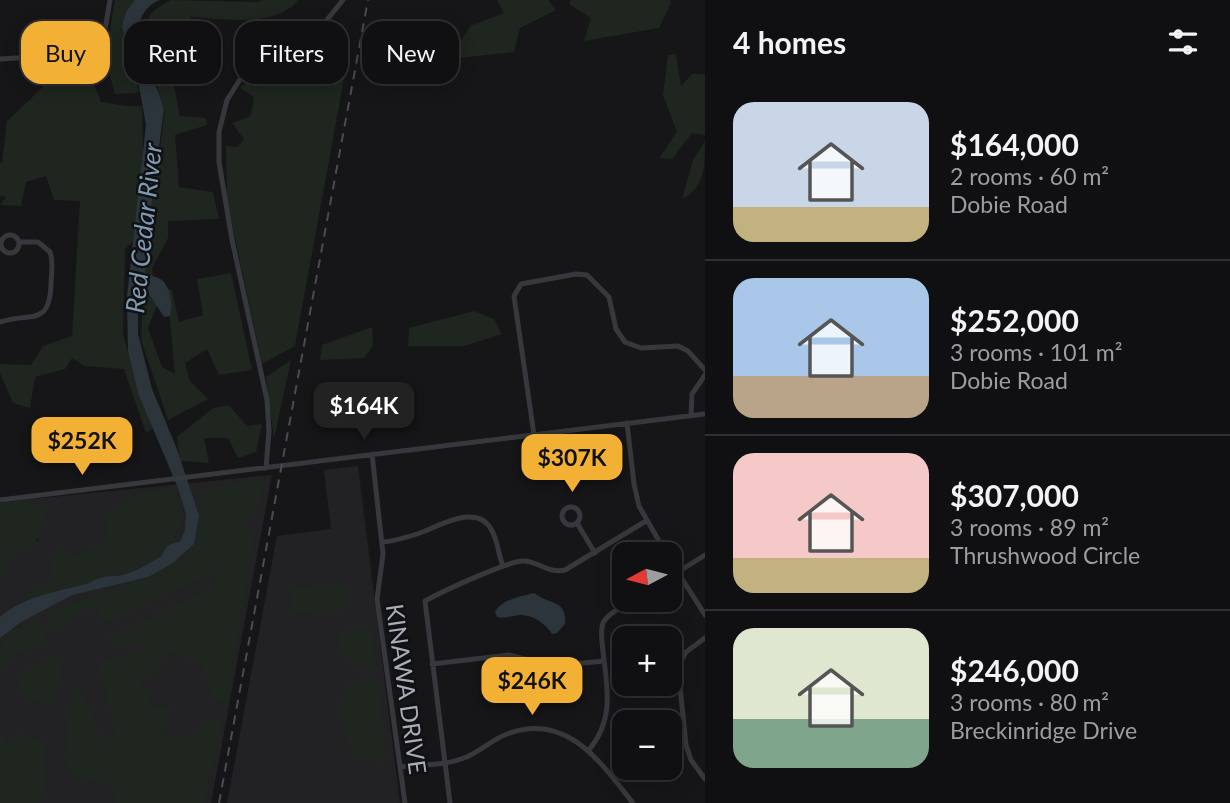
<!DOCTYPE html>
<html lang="en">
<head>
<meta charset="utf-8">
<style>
	:root { --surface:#101012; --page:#1e1e20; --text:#f1f3f6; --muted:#9c9d9f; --line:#303032; --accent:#f2b134 }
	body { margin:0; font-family:Lato,sans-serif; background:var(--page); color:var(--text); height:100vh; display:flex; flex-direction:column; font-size:26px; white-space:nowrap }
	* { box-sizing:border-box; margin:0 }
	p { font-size:23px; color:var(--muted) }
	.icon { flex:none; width:38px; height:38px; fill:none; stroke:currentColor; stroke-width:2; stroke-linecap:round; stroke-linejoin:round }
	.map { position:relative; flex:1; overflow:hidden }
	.drawer { display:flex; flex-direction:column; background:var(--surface); width:525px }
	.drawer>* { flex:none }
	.hud { position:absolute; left:21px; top:21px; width:578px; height:63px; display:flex; gap:14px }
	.needle { width:46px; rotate:263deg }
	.fabs { position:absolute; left:612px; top:542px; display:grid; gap:14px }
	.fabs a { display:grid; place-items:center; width:70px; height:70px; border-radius:14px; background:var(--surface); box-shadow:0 4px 18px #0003,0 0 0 2px var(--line); font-size:35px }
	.price { position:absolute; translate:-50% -60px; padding:0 16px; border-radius:14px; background:var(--accent); color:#111; font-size:23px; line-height:46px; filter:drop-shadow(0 2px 4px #0008) }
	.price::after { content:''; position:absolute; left:50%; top:42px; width:21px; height:16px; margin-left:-10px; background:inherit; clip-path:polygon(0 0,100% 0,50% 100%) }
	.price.selected { background:#222; color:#fff }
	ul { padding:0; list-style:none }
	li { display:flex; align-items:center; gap:21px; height:175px; padding:0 28px }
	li+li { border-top:2px solid var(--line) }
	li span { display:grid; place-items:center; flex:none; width:196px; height:140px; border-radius:21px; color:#555 }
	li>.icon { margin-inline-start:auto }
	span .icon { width:84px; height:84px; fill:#fffc; stroke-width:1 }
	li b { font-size:30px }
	h2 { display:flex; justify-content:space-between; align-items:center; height:84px; padding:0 28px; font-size:30px }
	.chip { padding:0 24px; border-radius:21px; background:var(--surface); box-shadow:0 4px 18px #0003,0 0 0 2px var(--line); font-size:24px; line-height:63px }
	.chip.selected { background:var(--accent); color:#111 }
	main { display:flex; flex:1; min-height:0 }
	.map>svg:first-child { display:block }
	.built { fill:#222225 }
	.green { fill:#1e261f }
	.water { fill:#2c353c }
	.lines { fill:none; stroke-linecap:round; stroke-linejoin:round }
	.minor { stroke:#37383d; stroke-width:5 }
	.rail { stroke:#4a4c52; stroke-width:2; stroke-dasharray:9 7; stroke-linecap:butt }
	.labels { text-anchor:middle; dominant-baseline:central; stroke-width:5; stroke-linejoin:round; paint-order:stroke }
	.street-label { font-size:24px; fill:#a8adb8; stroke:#111113 }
	.water-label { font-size:26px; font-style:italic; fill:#7f9bb3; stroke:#111113 }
</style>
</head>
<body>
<main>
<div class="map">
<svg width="705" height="803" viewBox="0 0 705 803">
	<rect width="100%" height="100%" fill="#161618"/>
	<path class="built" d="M358,466L400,803H227L277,536L331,529L324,470Z
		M272,475L211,803H0V546L38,541L32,499Z"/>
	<path class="green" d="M115,0H142L128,11L126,52L139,91L136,93L115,94L105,59Z
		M171,0L259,2L262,0H298C277,28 223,19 191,17L186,55L171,71L180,116L206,118L207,125L175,135L179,187L213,192L219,219L168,221V238L152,268L158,303L148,328L162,367L175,374L167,289L172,290L179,322L203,315L197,279L231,273L252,370L219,375L207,349L185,363L190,381L208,399L168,420L141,340L145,230L125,249L123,334L137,386L155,427L146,433L124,369L84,366L72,358L65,369L35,377L30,408L13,403L0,373V364L31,365L43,346L72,336L80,201L54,200L46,176L26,182L21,206L0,205L6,197L0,196V163H2L7,121L44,86L92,80L101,102L126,106H142L143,153L157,171L165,110L139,32L153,11Z
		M497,0H548L556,10L520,28L514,52L450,59L470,26L504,13Z
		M571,0H670L671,3L659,28L584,41L591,18L569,4Z
		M322,34L331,63L346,68L295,346L262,364L227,201L226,146L238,147L244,139L232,123L251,116L254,97L240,88L277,54Z
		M676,54L681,86L692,74H705V135L692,133L672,159L659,158L677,132L663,95L668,55Z
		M705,141C705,167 705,187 682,199L693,160Z
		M474,311L494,319L502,334L464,346H408L409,328Z
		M372,327L373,346L364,358L320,360L322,345Z
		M291,360L274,439L266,377Z
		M229,405L247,426L262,424L256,452L238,458L228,438H204L209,463L180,461L177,437L213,408Z
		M265,479L259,504L237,528L254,532L227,703L212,698L202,664L171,653L154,673L140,683L153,706L171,707L167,725L156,735L192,736L214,716L222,722L204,803H116L113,784L78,778L64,762L73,682L90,708L101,740L116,735L99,662L139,652L141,645H115L108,638L218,584L213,573L103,624L99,610L81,609L58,633L44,614L146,577L187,554L196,531L198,495L210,487Z
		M176,488L184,514L166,556L130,571L28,600L22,596L53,580L50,562L61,547L68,557L105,544L108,516L137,493Z
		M32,499L34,509L45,506C41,541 40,543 7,558L8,568L0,574V503Z
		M345,583L347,609L292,614L289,588Z
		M36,620L49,642L11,657L0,672V648L8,632Z
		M368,629L371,632L376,666L359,667C345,657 338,649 338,631Z
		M54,655L62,664L54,703L33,701L19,692V675Z
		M377,676L382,715L379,718L382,720L386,761C355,763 348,747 343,721C338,691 347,679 377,676Z
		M0,731L10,749L15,733L45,742L46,784L38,803H0Z"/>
	<path class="water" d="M135,0H160C144,5 136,24 138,40C140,59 159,87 164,109L147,238L150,247L145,272C150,276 158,277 162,280C171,288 173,306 170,316L164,317L146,289L138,290V334L152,389L177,449L199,516L194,544L173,563L148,577L72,595L21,622L0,638V617C24,596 56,592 86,584C91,582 96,579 101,578C108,575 115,577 122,575C136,572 149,563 162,556C165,547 169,543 180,542L185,530L186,514L178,488L138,393L128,351L127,296L146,125L138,80L122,26L126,12Z
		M534,593C551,606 567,599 565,624L557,633L552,634C545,623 534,616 522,615C512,615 507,619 497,617L495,612C502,599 520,597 534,593Z"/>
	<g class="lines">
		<path class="minor" d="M0,59L98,53L102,47L110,0
			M1 244a9 9 0 1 1 18 0a9 9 0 1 1-18 0Z
			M0,322C31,312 49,327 51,285C51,274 54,262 50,252L38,242H20
			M691,415L692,394L705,375
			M627,423L634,484L639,506L667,555
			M534,435L514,296L521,284L576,274L587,275L609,297L616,329L625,342L641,348L678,346L688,351L705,370
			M372,454L383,554L377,599L405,803
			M266,468L269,431L267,400L232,240L219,162V132L227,100L246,70L262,56L326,21L343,0
			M0,500L705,414
			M562 516a9 9 0 1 1 18 0a9 9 0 1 1-18 0Z
			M577,523L595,553
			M382,542C395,541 408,537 420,533C439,526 477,503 491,529C498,540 498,554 503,566
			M670,560L705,615
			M670,577L705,555
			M705,638L686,652L678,668L686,745L691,760L705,779
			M432,664L509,655L552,666L604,661
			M589,750C615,719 607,687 603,651C602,642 600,631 603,623C608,613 624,606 634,600
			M400,767C421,764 444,766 464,758C480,752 491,740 507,734C567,711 601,763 633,803
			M450,803L425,601C441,592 508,561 523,561C539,561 548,574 565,570L646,521"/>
		<path class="rail" d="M219,803L368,0"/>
	</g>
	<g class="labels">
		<g class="street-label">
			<text transform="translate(407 689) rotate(82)">KINAWA DRIVE</text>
		</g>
		<g class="water-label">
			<text transform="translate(143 228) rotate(-84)">Red Cedar River</text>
		</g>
	</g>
</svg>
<div class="fabs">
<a><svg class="needle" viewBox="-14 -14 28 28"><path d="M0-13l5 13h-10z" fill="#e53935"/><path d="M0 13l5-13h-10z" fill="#9c9d9f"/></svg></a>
<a>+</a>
<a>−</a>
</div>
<b class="price selected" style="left:364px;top:442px">$164K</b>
<b class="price" style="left:82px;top:477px">$252K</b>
<b class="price" style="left:572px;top:494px">$307K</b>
<b class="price" style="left:532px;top:717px">$246K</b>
<div class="hud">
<a class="chip selected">Buy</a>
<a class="chip">Rent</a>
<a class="chip">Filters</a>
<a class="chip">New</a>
</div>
</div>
<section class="drawer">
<h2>4 homes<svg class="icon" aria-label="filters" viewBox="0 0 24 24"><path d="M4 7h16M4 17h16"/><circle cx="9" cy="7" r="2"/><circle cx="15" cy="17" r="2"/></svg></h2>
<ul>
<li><span style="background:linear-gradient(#c9d6e8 75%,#c2b280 0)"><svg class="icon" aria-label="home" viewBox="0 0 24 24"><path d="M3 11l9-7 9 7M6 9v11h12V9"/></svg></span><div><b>$164,000</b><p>2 rooms · 60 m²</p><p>Dobie Road</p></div></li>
<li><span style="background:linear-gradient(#a9c7e8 70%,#b9a48a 0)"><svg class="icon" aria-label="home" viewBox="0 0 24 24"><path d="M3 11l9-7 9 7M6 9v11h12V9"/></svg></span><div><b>$252,000</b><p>3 rooms · 101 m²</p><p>Dobie Road</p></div></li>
<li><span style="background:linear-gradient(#f6c9c9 75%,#c2b280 0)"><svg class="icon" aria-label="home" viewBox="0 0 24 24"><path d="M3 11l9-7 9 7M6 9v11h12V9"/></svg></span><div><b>$307,000</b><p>3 rooms · 89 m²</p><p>Thrushwood Circle</p></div></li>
<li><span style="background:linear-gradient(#dfe7d0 65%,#7fa58c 0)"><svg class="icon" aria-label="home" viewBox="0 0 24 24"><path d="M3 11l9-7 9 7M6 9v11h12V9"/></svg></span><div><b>$246,000</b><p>3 rooms · 80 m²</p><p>Breckinridge Drive</p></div></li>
</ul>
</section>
</main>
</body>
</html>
